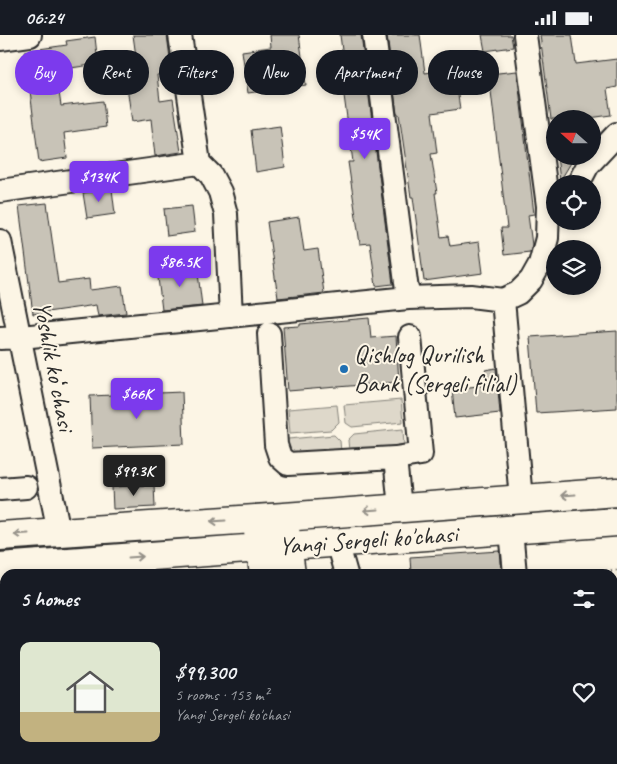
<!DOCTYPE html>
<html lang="en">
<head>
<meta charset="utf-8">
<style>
	:root { --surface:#171b24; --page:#242831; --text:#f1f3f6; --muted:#9ea1a6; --line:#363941; --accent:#7c3aed }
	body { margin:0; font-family:Caveat,sans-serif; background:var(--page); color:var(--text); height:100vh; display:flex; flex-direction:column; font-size:19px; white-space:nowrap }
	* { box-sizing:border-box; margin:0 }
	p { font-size:16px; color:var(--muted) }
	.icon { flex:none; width:28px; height:28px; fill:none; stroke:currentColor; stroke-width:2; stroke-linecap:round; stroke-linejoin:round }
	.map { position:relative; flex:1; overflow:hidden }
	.panel { position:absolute; left:0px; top:534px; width:618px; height:196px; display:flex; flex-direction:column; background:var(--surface); border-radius:15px 15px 0 0; box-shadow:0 2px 8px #0003 }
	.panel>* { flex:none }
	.guide { position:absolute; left:15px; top:15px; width:588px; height:45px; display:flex; gap:10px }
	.needle { width:32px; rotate:291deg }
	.buttons { position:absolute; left:546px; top:75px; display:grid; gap:10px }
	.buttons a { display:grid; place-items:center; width:55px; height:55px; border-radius:50%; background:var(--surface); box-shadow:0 2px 8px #0003; font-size:25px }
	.price { position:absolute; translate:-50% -42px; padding:0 11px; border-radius:5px; background:var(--accent); color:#fff; font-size:16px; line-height:32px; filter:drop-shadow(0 1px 2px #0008) }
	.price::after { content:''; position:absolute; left:50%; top:30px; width:15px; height:11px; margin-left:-8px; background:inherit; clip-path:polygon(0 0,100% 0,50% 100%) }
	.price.on { background:#222; color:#fff }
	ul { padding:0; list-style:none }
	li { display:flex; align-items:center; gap:15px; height:125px; padding:0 20px }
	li+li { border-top:1px solid var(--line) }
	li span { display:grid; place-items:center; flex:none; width:140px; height:100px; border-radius:10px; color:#555 }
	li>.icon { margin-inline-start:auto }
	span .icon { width:60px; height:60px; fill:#fffc; stroke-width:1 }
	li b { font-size:21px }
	h2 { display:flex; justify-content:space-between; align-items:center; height:60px; padding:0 20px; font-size:21px }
	.tag { padding:0 18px; border-radius:22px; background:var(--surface); box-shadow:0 2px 8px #0003; font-size:18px; line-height:45px }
	.tag.on { background:var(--accent); color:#fff }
	.status { display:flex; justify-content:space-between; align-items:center; height:35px; padding:0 25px; background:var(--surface); direction:ltr }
	.status svg { height:14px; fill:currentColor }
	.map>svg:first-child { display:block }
	.built { fill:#ece6d7 }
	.green { fill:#ded8ca; stroke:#84827a }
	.building { fill:#c8c3b7; stroke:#2b2b2b }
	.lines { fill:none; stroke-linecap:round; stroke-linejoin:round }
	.minor-casing { stroke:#2b2b2b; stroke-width:26 }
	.major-casing { stroke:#2b2b2b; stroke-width:31 }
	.path { stroke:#2b2b2b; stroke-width:2.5; stroke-dasharray:1 4; stroke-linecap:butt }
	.minor { stroke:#fcf5e5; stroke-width:22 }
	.major { stroke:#fcf5e5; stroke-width:28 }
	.oneway { stroke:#949088 }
	.poi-dot { fill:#1f6fb2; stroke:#fcf5e5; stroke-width:2 }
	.labels { text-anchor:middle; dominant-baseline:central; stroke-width:4; stroke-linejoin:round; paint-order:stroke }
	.poi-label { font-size:25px; fill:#2b2b2b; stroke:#fcf5e5; text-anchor:start }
	.street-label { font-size:25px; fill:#2b2b2b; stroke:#fcf5e5 }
</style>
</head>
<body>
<div class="status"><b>06:24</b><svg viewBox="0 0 49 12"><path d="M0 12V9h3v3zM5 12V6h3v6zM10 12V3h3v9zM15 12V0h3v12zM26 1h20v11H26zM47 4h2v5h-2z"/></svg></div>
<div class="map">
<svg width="617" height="729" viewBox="0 0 617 729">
	<rect width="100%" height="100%" fill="#fcf5e5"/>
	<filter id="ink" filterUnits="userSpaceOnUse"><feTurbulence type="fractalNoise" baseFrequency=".02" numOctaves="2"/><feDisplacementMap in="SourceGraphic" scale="10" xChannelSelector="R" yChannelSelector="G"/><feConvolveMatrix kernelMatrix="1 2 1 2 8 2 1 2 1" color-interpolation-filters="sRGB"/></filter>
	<g filter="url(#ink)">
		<path class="built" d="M5,610V725H285L286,729H0V611Z"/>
		<path class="green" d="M401,365L403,387L352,392L346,388L344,370Z
			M337,370L339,387L331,395L290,398L288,374Z
			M403,394L404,411L349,416L348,405L354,399Z
			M334,400L340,406L341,417L293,421L287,417L285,401L288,404Z
			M617,466V475L314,498V489Z
			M224,495L225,505L0,522V512Z"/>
		<path class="building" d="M133,0H167L172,38L157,40L160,66L173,64L181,117L155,121L151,84L132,87L126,45L139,43Z
			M270,0H299L306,50L248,58L242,16L271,12Z
			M340,0H361L393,249L376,251L370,208L360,209L348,127H353L342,46H346Z
			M387,0H420L425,38L454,34L460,74L432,78L437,118L431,119L437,158H435L441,202L448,201L450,211L479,207L483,238L424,246L413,162H411L399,79H397Z
			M482,0H511L513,12L485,16Z
			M540,0H572L576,29L617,24V52L607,54L611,80L582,84H551Z
			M95,2L98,29L57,35L58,50L61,71L103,66L106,92L64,98L67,123L39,127L25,16L67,10L66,6Z
			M517,36L534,179L528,180L532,210L530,217L504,220L501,193H507L489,39Z
			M280,91L285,132L256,137L251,95Z
			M557,121H575L560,146Z
			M112,154L115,179L87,183L83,158Z
			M47,168L58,248L89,244L90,255L122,251L126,278L98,281L96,270L33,279L19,171Z
			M192,171L195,197L167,201L164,174Z
			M299,182L304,216L318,214L324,258L278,263L267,187Z
			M197,230L202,271L162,275L157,235Z
			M369,283L371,303L396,301L399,347L288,356L283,292L300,291V289Z
			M617,296V373L536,378L530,302Z
			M496,333L500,378L455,383L452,354L487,350L485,335Z
			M182,357L184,409L92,413L90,361Z
			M154,450L155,472L113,474L112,452Z
			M500,516L502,539H411L410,522Z"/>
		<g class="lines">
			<defs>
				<path id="minor" d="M180,0L199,128L211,140L220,157L226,179L231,281
					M374,0L408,263
					M0,4L30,0
					M578,149L588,130L617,99
					M0,156L199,128
					M0,206L59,497
					M503,265L521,464
					M269,299L276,410L280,422L288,429L395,423L400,473
					M0,303L21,302L408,263L471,261L503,265L518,258L531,245L540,229L547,203L548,171L525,0
					M395,423L421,419L410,302
					M0,454L26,452
					M511,495L515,539
					M337,507L346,539
					M612,655L617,654
					M0,673L5,672
					M35,725V729
					M154,725V729
					M410,725V729
					M559,725V729
					M591,725L592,729"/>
				<path id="major" d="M285,494L291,539
					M258,496L264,539
					M0,501L284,482L617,457
					M0,532L617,487
					M284,725L285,729
					M310,725L311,729"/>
			</defs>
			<use href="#minor" class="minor-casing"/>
			<use href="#major" class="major-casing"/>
			<path class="path" d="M566,539L617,535
				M0,620H5
				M334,725L335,729"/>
			<use href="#minor" class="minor"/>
			<use href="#major" class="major"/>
		</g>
		<defs><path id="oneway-shaft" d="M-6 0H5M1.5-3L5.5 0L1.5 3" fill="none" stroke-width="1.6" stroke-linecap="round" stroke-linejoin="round" transform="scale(1.25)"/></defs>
		<g class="oneway">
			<use href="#oneway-shaft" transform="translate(568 460) rotate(176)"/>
			<use href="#oneway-shaft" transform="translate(371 475) rotate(176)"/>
			<use href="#oneway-shaft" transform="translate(218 486) rotate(176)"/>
			<use href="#oneway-shaft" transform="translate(21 499) rotate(177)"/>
			<use href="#oneway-shaft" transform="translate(136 522) rotate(-4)"/>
		</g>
	</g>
	<circle class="poi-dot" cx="344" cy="334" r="5"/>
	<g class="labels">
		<g class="poi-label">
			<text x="354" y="320">Qishlog Qurilish<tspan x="354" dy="29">Bank (Sergeli filial)</tspan></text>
		</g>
		<g class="street-label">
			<text transform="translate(54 331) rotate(79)">Yoshlik koʻchasi</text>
			<text transform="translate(368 505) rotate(-4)">Yangi Sergeli ko'chasi</text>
		</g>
	</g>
</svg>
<div class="buttons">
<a><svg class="needle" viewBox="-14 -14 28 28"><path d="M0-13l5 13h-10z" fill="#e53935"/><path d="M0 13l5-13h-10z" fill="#9ea1a6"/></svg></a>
<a><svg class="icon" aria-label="locate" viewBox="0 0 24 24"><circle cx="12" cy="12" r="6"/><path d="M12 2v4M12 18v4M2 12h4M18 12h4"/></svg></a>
<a><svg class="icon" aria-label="layers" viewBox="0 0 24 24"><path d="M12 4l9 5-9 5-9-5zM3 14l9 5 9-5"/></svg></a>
</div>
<b class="price" style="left:365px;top:125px">$54K</b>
<b class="price" style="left:99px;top:168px">$134K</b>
<b class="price" style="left:180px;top:253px">$86.5K</b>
<b class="price" style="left:137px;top:385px">$66K</b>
<b class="price on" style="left:134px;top:462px">$99.3K</b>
<div class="guide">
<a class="tag on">Buy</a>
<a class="tag">Rent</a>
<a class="tag">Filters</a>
<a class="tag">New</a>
<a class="tag">Apartment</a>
<a class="tag">House</a>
</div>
<section class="panel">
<h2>5 homes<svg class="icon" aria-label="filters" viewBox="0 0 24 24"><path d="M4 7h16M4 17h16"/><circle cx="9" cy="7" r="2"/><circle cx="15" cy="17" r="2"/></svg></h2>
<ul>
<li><span style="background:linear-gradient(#dfe7d0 70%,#c2b280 0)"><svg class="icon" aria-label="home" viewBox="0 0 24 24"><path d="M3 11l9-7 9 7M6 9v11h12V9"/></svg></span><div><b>$99,300</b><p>5 rooms · 153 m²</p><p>Yangi Sergeli ko'chasi</p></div><svg class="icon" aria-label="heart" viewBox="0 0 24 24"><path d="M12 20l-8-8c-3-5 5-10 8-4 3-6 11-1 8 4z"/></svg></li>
</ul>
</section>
</div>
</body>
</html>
